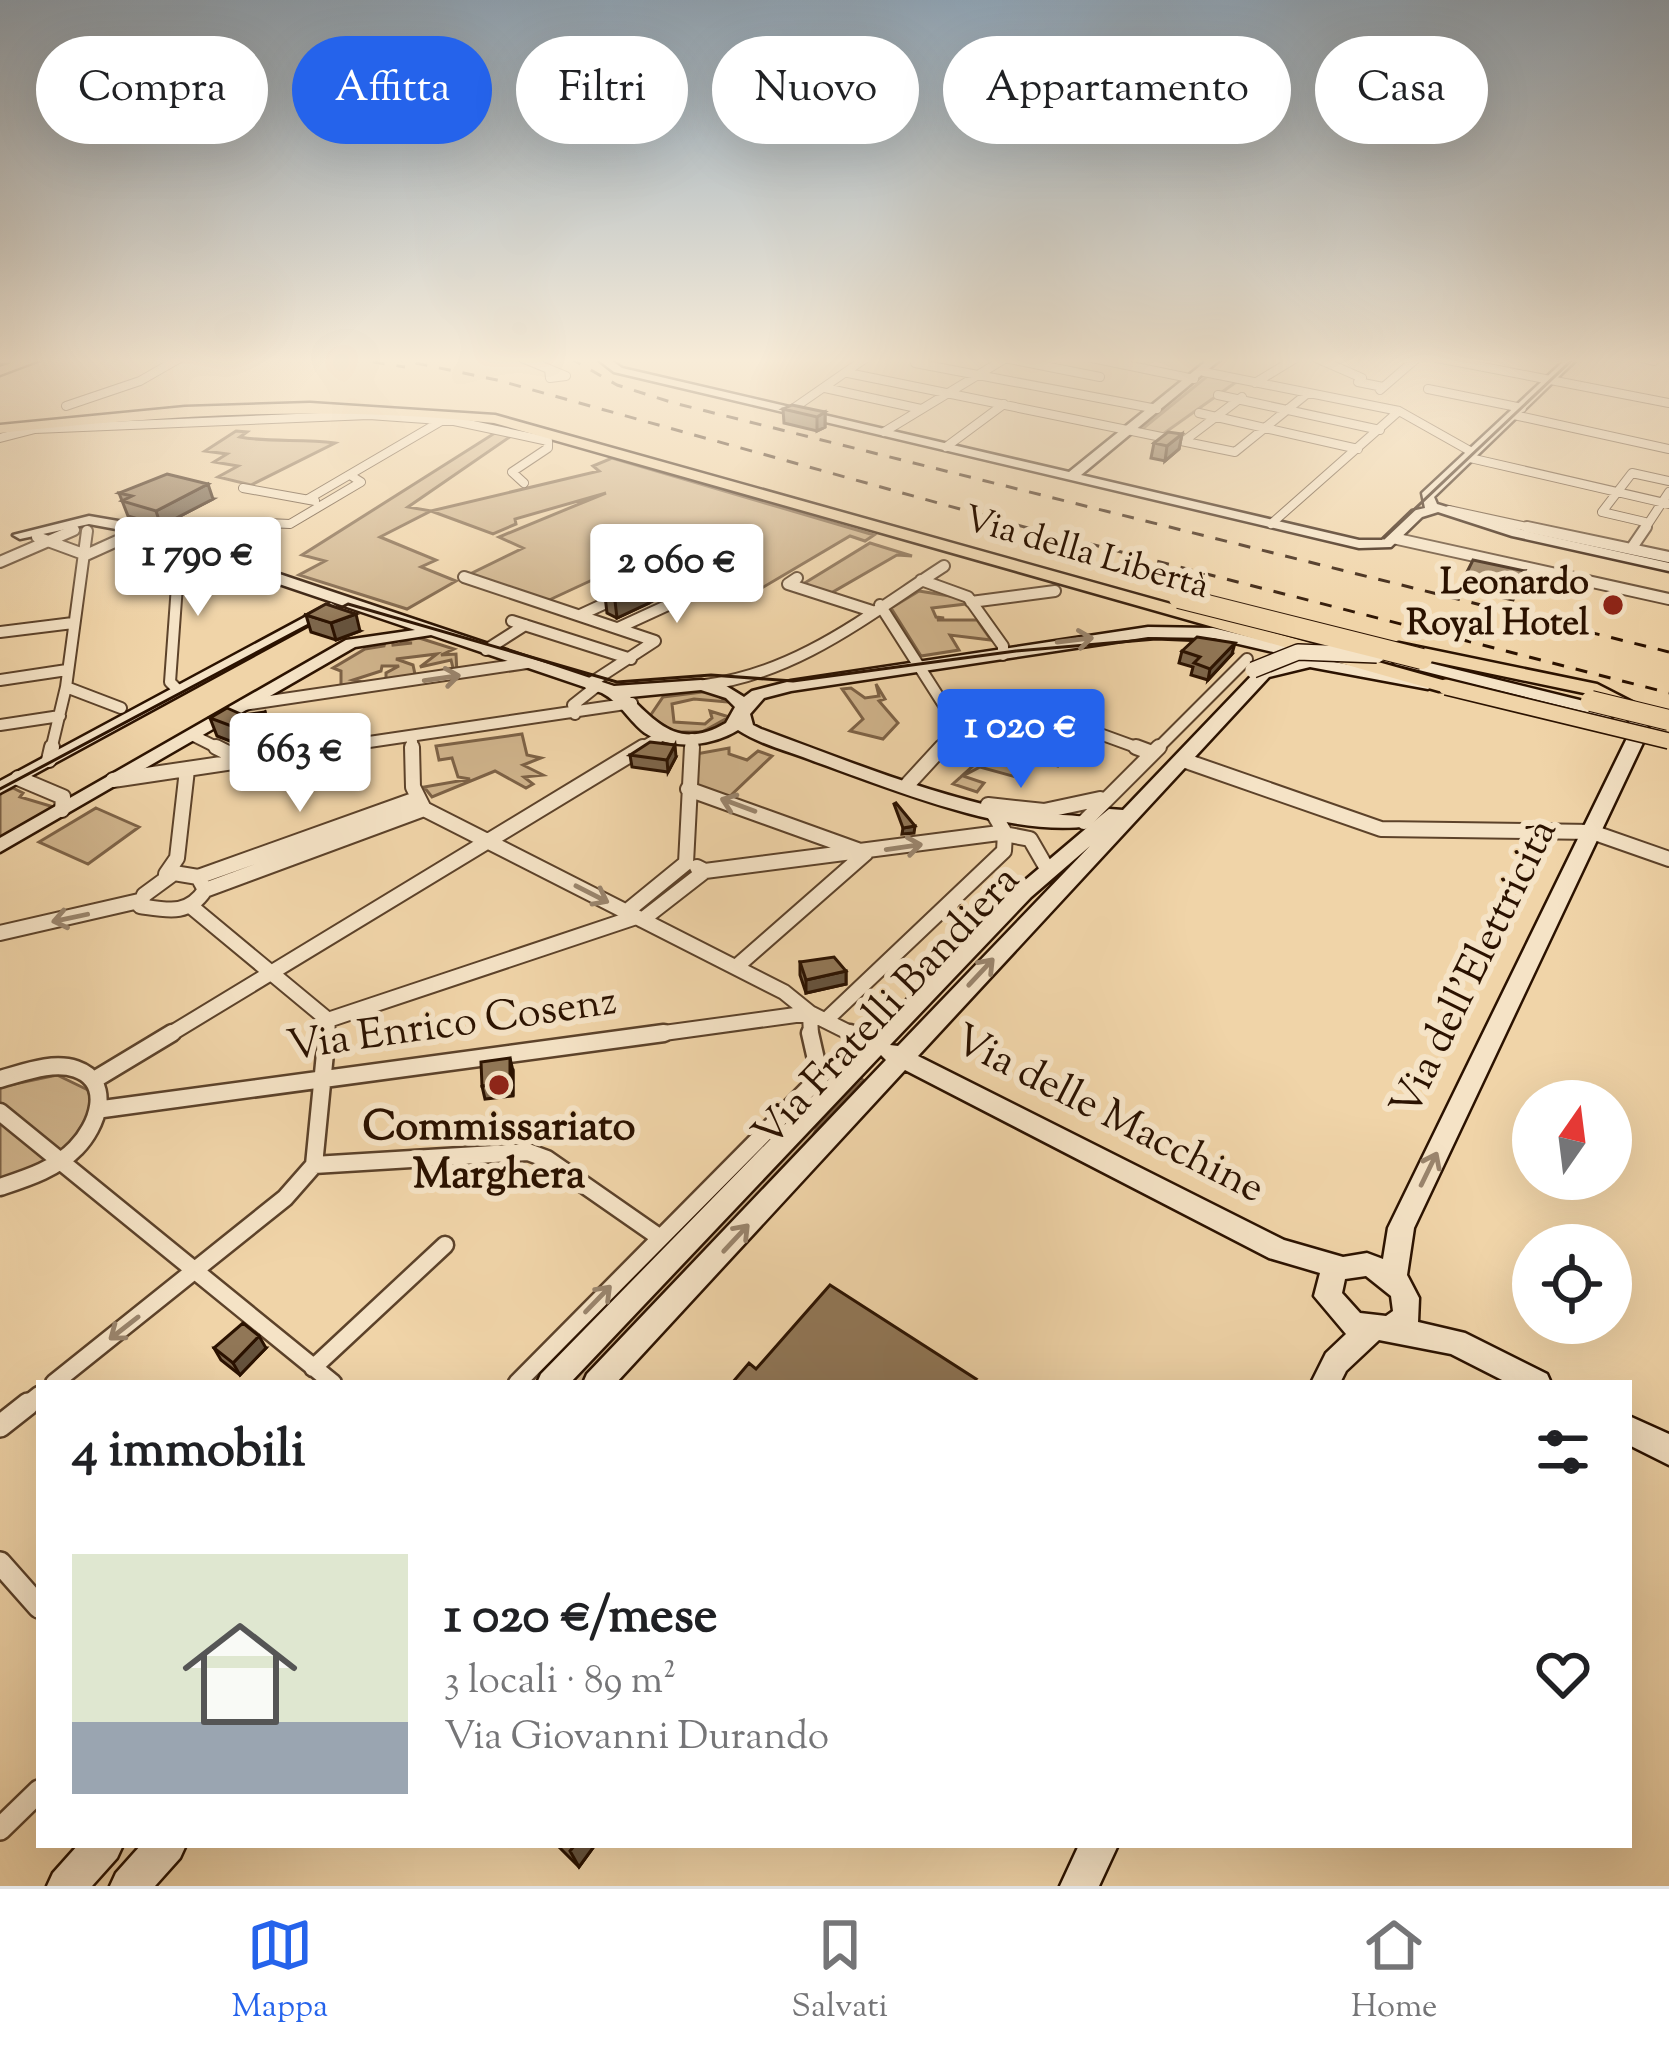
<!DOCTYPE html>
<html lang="it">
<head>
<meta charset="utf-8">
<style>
	:root { --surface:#fff; --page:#f6f6f6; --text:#202124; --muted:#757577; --line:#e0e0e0; --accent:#2563eb }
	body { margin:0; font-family:"Sorts Mill Goudy",serif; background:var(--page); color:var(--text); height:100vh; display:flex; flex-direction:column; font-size:45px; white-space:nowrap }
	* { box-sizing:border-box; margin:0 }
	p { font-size:39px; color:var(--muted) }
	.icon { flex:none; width:66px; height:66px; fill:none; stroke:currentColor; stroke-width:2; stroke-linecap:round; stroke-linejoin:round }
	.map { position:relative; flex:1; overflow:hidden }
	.drawer { position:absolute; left:36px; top:1380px; width:1596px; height:468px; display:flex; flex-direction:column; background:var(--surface); border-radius:0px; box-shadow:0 12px 48px #0002 }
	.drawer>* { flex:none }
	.guide { position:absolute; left:36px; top:36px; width:1599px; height:108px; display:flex; gap:24px }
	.needle { width:78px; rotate:14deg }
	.tools { position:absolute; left:1512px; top:1080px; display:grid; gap:24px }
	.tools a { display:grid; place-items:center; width:120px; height:120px; border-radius:50%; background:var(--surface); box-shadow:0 12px 48px #0002; font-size:60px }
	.price { position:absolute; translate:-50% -102px; padding:0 27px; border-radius:12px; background:#fff; color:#222; font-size:39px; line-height:78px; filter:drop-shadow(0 3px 6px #0008) }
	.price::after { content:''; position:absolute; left:50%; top:72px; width:36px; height:27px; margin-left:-18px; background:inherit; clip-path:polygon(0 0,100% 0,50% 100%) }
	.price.selected { background:var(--accent); color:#fff }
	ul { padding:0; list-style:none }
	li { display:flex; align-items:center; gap:36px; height:300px; padding:0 36px }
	li span { display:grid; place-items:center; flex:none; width:336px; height:240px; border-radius:0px; color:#555 }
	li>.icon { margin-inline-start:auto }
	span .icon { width:144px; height:144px; fill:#fffc; stroke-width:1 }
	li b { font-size:51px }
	h2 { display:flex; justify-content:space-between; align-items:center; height:144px; padding:0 36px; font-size:51px }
	.tag { padding:0 42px; border-radius:54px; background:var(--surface); box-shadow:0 12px 48px #0002; font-size:42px; line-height:108px }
	.tag.selected { background:var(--accent); color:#fff }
	.tabs { display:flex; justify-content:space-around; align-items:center; height:168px; border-top:3px solid var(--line); background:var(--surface); font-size:33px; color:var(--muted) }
	.tabs a { display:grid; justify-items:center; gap:6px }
	.tabs .selected { color:var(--accent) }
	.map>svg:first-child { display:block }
	.green { fill:#cfb38b; stroke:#7d6246; stroke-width:3 }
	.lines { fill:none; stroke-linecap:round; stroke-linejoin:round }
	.street-far4-casing { stroke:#5c422a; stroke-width:10 }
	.street-far3-casing { stroke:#5c422a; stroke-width:14 }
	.street-far2-casing { stroke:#5c422a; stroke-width:18 }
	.street-far1-casing { stroke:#5c422a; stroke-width:21 }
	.street-casing { stroke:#5c422a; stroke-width:26 }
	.secondary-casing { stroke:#2b1200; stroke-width:5 }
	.highway-casing { stroke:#2b1200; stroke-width:5 }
	.street-far4 { stroke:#f5e3c6; stroke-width:8 }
	.street-far3 { stroke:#f5e3c6; stroke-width:10 }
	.street-far2 { stroke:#f5e3c6; stroke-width:14 }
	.street-far1 { stroke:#f5e3c6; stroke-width:16 }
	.street { stroke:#f5e3c6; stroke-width:21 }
	.secondary { fill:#f5e3c6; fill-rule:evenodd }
	.highway { fill:#f0d4a8; fill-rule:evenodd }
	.tram { stroke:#2b1200; stroke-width:3 }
	.rail { stroke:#2b1200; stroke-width:3; stroke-dasharray:12 12; stroke-linecap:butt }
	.secondary-bridge-casing { stroke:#2b1200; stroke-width:18; stroke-linecap:butt }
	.primary-bridge-casing { stroke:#2b1200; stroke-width:18; stroke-linecap:butt }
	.highway-bridge-casing { stroke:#2b1200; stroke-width:22; stroke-linecap:butt }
	.secondary-bridge { stroke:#f5e3c6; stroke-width:15 }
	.primary-bridge { stroke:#f0d4a8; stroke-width:15 }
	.highway-bridge { stroke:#f0d4a8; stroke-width:20 }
	.wall { fill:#7d664b; stroke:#2b1200; stroke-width:3 }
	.shaded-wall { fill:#66533d; stroke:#2b1200; stroke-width:3 }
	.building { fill:#917757; stroke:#2b1200; stroke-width:3 }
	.oneway { stroke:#9a856d }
	.poi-dot { fill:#8f2418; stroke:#f5e3c6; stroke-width:4.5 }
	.labels { text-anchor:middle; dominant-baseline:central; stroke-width:12; stroke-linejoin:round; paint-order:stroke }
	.far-street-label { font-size:36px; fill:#2b1200; stroke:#f5e3c6 }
	.far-poi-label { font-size:36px; font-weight:bold; fill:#2b1200; stroke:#f5e3c6; text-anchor:end }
	.street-label { font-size:42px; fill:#2b1200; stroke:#f5e3c6 }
	.poi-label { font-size:42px; font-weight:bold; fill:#2b1200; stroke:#f5e3c6 }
</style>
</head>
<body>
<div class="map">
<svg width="1669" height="1886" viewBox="0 0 1669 1886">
	<rect width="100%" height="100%" fill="#f0d4a8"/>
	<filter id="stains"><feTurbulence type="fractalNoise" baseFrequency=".00167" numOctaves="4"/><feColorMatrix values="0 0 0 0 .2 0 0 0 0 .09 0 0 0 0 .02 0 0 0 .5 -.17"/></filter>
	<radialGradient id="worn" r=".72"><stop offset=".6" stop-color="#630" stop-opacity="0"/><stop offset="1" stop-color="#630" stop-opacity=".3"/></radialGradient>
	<path class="green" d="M1210,374L1239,380L1163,434L1141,430Z
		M236,431L247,432L240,437C272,443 302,438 335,443L251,485L218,477L238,466L214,462L227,454L205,451Z
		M498,431L514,434L408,507L431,511L599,471L593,466L612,458L874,535L865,541L850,536L755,592L646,555L547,601L468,575L523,548L499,537L606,493L515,519L516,524L493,534L431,511L380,537L436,560L421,567L456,581L407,609L299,575L325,561L302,555Z
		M870,543L912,556L897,555L831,593L803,584Z
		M919,591L962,598L966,604L932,608L936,617L944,618L937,620H977L991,640L950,635L959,650L921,656L891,608Z
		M413,636L454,649L441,655L456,654L457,674L437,673L453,668L451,660L420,667L437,654L396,659L413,665L416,679L386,683V673L399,666H382L381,671L353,680L362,682L341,690V671L333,668L365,649L384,646L386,639L392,638L393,645L412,643L401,642V637Z
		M876,684L885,699L879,701L898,723L883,739L850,731L863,719L842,689L851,688L865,698L879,696Z
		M710,691L728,702L694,699L672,704L674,722L705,724L712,718L710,711L729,717L702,732H673L650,716L663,697Z
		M1060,720L1066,722L1057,732L1080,740L1089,732L1098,733L1058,766L1038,759L1020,778L980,767L963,776L984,783L977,792L953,784L995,746L990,739L1031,724L1044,733Z
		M522,734L527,755L541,758L523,765L543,775L524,777L533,784L526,788L495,771L432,797L424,787L470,779L458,777L452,758L439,760L436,746Z
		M729,748V754L747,760L758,751L772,756L728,798L695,786L696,754Z
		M13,788L23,793L20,797L57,808L0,841V793Z
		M96,808L139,827L88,864L39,842Z
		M57,1075L88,1090L93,1104C72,1150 49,1166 0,1179V1087Z
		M858,1077L863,1080L817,1128L807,1147L583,1383H565Z"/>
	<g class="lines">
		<defs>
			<path id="street-far4" d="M522,358L549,369
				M922,358L915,363L1157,409
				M1004,358L1100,377
				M1092,358L1194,379
				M1316,358L1362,378L1358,382L1383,387
				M1437,358L1669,403
				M1641,358L1654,361
				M0,359L19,358
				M549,369L566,376L550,378Z
				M1204,372L1399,411L1470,451
				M848,373L1235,452L1308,393
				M1255,383L1296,358
				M825,388L921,409
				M1428,389L1522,408
				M1380,390L1417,358
				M1218,395L1380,430
				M66,406L140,381L180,358
				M791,410L866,358
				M1199,413L1358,449
				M1514,415L1669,449
				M884,432L1006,358
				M0,438L35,429L369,415L454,421L548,441V448L512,472L524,483
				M1184,441L1242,397
				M946,447L1004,404
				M1470,458L1669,504
				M243,488L315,501
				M308,499L443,420
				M1449,510L1541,530
				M1645,522L1602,512L1632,473L1669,481
				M267,523L290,524L361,482L350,475
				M1271,524L1399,411
				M229,530L240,526L232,530
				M1644,530L1669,492"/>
			<path id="street-far3" d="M1527,527L1669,557
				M37,537L86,555L117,541
				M1393,538L1669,599
				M1631,549L1646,527
				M185,550L238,527
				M0,562L74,530
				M464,577L655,641L589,684
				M797,578L788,584L872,611
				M921,580L968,597L1003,646V655
				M971,602L1055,591
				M880,605L954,721L966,727
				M580,615L656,580
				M512,621L631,659
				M618,628L716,583
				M0,632L73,623
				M486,650L525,625
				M0,680L67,670
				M705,685C798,673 868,615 944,566
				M66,687L121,708
				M178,690L170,682L179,558L185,544L238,527
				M243,705L527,663
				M575,714L573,705L597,686
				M0,725L60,716
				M192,735L222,750
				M412,738V750
				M51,750L66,687L87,531
				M315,750L632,703
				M638,750L663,735
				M691,750L692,739
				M939,750L957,731L1045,714L1144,750
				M1156,750L1247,659"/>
			<path id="street-far2" d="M216,747L246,762
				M412,747L413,787L424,809L784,992L810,1013L856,1036
				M1136,747L1152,753
				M49,760L52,747
				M1183,760L1381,829L1592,832L1669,859
				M18,778L63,797L62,810
				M113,780L335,747
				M908,784L942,747
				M688,789L866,853L736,967
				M988,805L1044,811L1100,799
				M1084,822L1159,747
				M686,863L692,747
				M705,871L999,833L1030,839L1045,865
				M174,873L198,877L205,890C188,916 167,910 140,906L144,895Z
				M166,874L177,858L187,770
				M198,877L416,799
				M205,890L424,809
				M193,908L328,1020L327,1036
				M626,912L686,863
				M642,920L705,871L697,867
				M0,933L139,901
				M827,1019L1004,851L1005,833L992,811
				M328,1020L636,917
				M167,1036L643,747
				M642,1036L810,1013L811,1036"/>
			<path id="street-far1" d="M850,1033L875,1045
				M0,1079C23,1073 52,1061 76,1069C114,1082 97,1127 76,1148C56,1169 27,1178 0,1187
				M94,1080L172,1033
				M103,1109L664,1033
				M0,1112L333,1383
				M314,1165L528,1152L547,1159L659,1237
				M313,1368L445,1245
				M54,1383L285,1198L314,1165L327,1033
				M517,1383L820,1077L810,1033
				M24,1407L39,1395"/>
			<path id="street" d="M0,1426L28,1404
				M0,1563L39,1607
				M0,1829L39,1791"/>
			<path id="secondary" d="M596,358H608L622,368L1069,472L1210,358H1222L1081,475L1359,540H1382L1412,511L1425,508L1422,493L1567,358H1578L1434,497L1437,504L1529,532L1669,563V571L1512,536L1438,512L1422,517L1391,547L1359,548L614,372Z
				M89,516L124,522L614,686L701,680L723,684L744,697L752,691L791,681L1148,627L1213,628L1313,652V658L1434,681L1436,684L1428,689L1310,667L1269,677L918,1056L1284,1240L1343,1257L1367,1253L1383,1259L1388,1228L1631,730L1628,717L1636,712L1642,713L1649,730L1414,1228L1407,1275L1419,1298L1418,1322L1465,1333L1547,1374L1551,1383H1508L1451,1354L1379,1340L1346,1371L1340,1383H1311L1326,1353L1346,1334L1314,1296L1320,1273L1269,1258L905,1070L616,1383H583L587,1374L886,1060L881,1055L570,1383H537L541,1374L1017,887L1089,826C1009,838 892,789 816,762C791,752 761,745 738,730C712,746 672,751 645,733C629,721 621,703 602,693L431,635L355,647L0,852V838L346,640L415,630L116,529L89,524L20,539L13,535ZM1148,637L1213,638L1303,659L1257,670L1123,810L1109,809L1092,823L1091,818C1063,813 1035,816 1008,810C923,792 842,759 761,729L753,725L750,714L764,698L791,691ZM701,690L726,698L735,707L726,723C682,749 660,727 630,697ZM1090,846L898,1046L890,1045L1031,897ZM1366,1276L1391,1296L1393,1311L1386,1316L1360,1313L1342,1293L1345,1279Z
				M331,603L338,607L336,610L0,793V781Z
				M1401,656L1616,709L1618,713L1610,718L1395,664L1393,661Z
				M1629,1416L1669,1434V1465L1629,1445Z
				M78,1845H123L117,1858L92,1886H47L53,1873Z
				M141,1845H186L180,1858L155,1886H110L116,1873Z
				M1079,1845H1118L1099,1886H1060Z"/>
			<path id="highway" d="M25,358H45L0,375V367Z
				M310,403L495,415L1453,683L1457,687L1453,691H1439L494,423C328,405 165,415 0,433V425L185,407Z
				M1399,643L1597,684L1636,704L1625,710L1584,693L1392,653V645Z"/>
		</defs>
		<use href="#street-far4" class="street-far4-casing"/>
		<use href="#street-far3" class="street-far3-casing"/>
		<use href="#street-far2" class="street-far2-casing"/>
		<use href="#street-far1" class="street-far1-casing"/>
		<use href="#street" class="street-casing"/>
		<use href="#secondary" class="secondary-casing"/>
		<use href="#highway" class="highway-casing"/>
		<use href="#street-far4" class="street-far4"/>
		<use href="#street-far3" class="street-far3"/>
		<use href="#street-far2" class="street-far2"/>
		<use href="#street-far1" class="street-far1"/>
		<use href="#street" class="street"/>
		<use href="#secondary" class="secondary"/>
		<use href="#highway" class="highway"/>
		<path class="tram" d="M1384,538L1574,358
			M0,789L348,604L617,682L711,675L793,681L1016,651L1156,639L1204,641"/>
		<path class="rail" d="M349,358L405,367
			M392,358L497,380L1028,528L1669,693
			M570,358L617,385L674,403L1669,652"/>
		<defs>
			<path id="secondary-bridge" d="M1253,670L1298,652L1377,655"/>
			<path id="primary-bridge" d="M1446,687L1669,741"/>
			<path id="highway-bridge" d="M1179,598L1422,659
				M1591,701L1669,720"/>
		</defs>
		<use href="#secondary-bridge" class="secondary-bridge-casing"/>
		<use href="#primary-bridge" class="primary-bridge-casing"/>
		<use href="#highway-bridge" class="highway-bridge-casing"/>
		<use href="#secondary-bridge" class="secondary-bridge"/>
		<use href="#primary-bridge" class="primary-bridge"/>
		<use href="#highway-bridge" class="highway-bridge"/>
	</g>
	<path class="wall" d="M783,409L825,412V427L817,431L784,423Z
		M1182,434L1179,449L1165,461L1151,458L1154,443Z
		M119,493L213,499L161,526L128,516Z
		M1525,571L1513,600L1460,588L1462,582Z
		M605,596L649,603L617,618L607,613Z
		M306,615L360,631L336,640L311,632Z
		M1182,651L1232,654L1208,680L1191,675L1193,667L1179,663Z
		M210,718L272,730L271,745L248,748L217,736Z
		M630,755L676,757L668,772L632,767Z
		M800,962L846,971V984L806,993L800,975Z
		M513,1071V1096L485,1099L482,1086Z
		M214,1348H266L240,1375L221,1360Z
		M557,1845H595L579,1867Z"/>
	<path class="shaded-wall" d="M825,412V427L817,431V417Z
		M1182,434L1179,449L1165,461L1167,446Z
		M208,484L213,499L161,526L156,511Z
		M648,586L649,603L617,618L615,601Z
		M356,614L360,631L336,640L331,623Z
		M1235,643L1232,654L1208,680L1210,669Z
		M265,712L272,730L271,745L248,748L242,730Z
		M675,745L676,757L668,772L667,760Z
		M915,826L914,833L902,834L903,828Z
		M846,971V984L806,993V980Z
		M510,1058L513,1071V1096L510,1083Z
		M259,1336L266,1348L240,1375L233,1363Z
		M575,1845H595L579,1867L570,1851Z"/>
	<path class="building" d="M792,405L825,412L817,417L783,409Z
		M1168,432L1182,434L1167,446L1154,443Z
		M167,474L208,484L156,511L122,501L132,496L119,493Z
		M1473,560L1525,571L1515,594L1462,582Z
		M638,582L648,586L615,601L605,596Z
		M326,604L356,614L331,623L306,615Z
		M1197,637L1235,643L1210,669L1194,663L1200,657L1182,651Z
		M227,708L243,715L265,712L264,727L242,730L210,718Z
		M650,742L675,745L667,760L630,755Z
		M896,803L915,826L903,828L894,804Z
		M834,957L846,971L806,980L800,962Z
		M510,1058V1083L482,1086L481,1062Z
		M830,1285L976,1379L971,1383H732L749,1363L756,1369Z
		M243,1323L259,1336L233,1363L214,1348Z"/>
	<defs><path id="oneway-shaft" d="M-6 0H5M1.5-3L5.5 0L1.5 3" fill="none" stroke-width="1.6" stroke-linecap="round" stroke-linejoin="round" transform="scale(3)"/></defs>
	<g class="oneway">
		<use href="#oneway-shaft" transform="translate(1075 640) rotate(-7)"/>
		<use href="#oneway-shaft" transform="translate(442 678) rotate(-8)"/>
		<use href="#oneway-shaft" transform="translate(738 805) rotate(-160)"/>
		<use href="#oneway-shaft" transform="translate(904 847) rotate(-8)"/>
		<use href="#oneway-shaft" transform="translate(592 894) rotate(27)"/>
		<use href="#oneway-shaft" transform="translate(70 918) rotate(168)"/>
		<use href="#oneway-shaft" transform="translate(981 972) rotate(-47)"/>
		<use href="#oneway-shaft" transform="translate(1429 1169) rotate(-64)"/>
		<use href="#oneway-shaft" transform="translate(736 1238) rotate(-47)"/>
		<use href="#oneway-shaft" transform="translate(598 1299) rotate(-46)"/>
		<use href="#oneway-shaft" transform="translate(124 1328) rotate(142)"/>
	</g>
	<linearGradient id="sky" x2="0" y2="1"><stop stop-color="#90a6b8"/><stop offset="0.58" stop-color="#f8ecd8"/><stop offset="1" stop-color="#f8ecd8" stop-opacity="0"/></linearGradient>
	<rect width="1669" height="622" fill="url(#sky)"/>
	<g class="poi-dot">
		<circle cx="1613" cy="605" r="12"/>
		<circle cx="499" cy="1085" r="12"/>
	</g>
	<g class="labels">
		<g class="far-street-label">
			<text transform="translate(1086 554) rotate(16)">Via della Libertà</text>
		</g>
		<g class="far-poi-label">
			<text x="1589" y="584">Leonardo<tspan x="1589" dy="41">Royal Hotel</tspan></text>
		</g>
		<g class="street-label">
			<text transform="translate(1476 969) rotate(-64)">Via dell'Elettricità</text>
			<text transform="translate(888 1008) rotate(-47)">Via Fratelli Bandiera</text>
			<text transform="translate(452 1026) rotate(-8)">Via Enrico Cosenz</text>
			<text transform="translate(1108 1116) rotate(27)">Via delle Macchine</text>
		</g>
		<g class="poi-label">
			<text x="499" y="1129">Commissariato<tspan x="499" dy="48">Marghera</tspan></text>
		</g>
	</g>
	<rect width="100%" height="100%" filter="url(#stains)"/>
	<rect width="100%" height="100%" fill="url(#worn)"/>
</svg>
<div class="tools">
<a><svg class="needle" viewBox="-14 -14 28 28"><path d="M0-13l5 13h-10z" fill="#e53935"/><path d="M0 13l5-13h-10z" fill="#757577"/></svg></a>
<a><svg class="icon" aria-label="locate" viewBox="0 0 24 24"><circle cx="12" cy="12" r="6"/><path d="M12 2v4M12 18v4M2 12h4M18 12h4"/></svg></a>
</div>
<b class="price" style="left:198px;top:619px">1 790 €</b>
<b class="price" style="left:677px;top:626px">2 060 €</b>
<b class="price selected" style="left:1021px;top:791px">1 020 €</b>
<b class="price" style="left:300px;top:815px">663 €</b>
<div class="guide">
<a class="tag">Compra</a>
<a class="tag selected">Affitta</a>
<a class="tag">Filtri</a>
<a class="tag">Nuovo</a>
<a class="tag">Appartamento</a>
<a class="tag">Casa</a>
</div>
<section class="drawer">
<h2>4 immobili<svg class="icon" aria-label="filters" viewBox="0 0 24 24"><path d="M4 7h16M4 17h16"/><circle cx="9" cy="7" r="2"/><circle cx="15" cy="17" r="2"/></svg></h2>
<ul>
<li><span style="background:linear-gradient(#dfe7d0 70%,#9aa5b1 0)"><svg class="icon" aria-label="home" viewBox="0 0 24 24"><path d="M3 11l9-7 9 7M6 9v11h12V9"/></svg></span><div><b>1 020 €/mese</b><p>3 locali · 89 m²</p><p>Via Giovanni Durando</p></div><svg class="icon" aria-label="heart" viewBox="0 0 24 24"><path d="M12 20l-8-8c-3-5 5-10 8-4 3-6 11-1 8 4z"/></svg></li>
</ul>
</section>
</div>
<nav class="tabs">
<a class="selected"><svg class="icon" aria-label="map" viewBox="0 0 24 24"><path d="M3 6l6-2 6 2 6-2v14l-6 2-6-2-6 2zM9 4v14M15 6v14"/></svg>Mappa</a>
<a><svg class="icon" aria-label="saved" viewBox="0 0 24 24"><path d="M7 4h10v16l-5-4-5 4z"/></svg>Salvati</a>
<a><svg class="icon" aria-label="home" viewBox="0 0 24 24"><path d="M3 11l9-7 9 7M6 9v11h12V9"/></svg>Home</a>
</nav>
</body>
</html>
